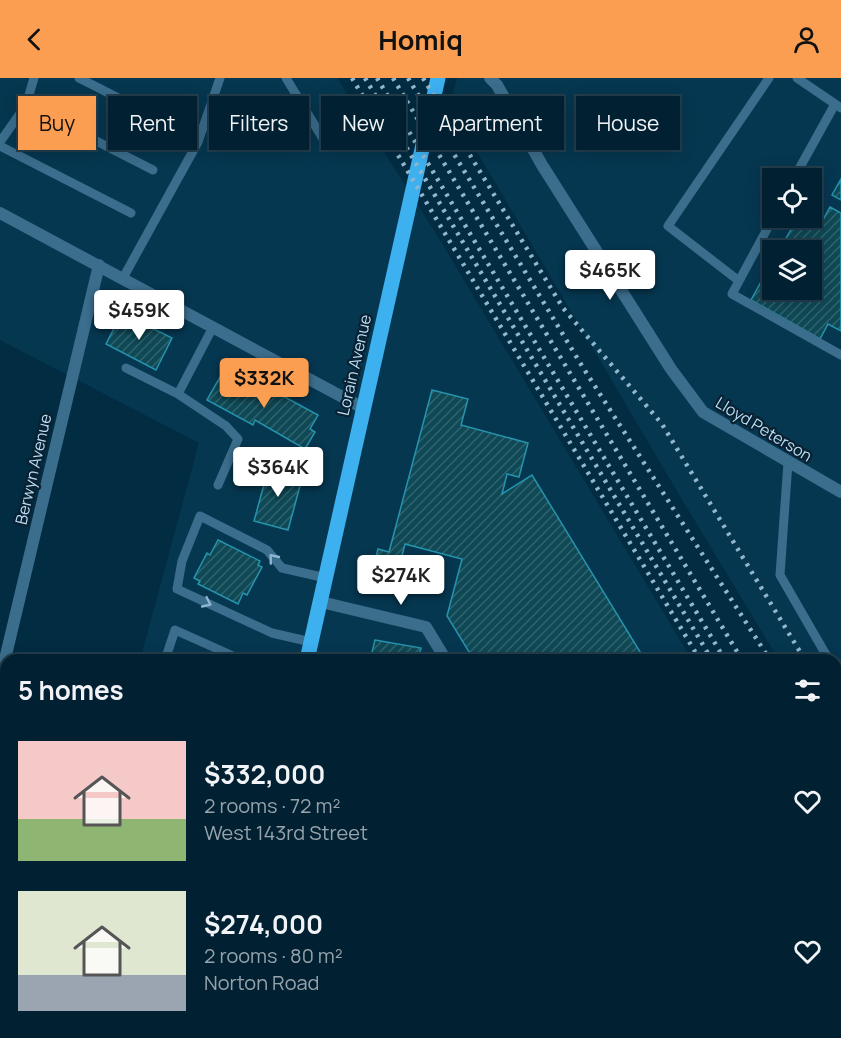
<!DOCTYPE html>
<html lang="en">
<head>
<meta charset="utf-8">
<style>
	:root { --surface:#012132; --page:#0f2e3e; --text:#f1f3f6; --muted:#96a3ac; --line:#233e4d; --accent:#fb9e51 }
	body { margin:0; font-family:Manrope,sans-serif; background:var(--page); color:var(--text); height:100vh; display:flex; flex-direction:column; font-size:22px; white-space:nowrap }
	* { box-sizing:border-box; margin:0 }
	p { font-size:20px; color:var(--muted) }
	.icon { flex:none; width:33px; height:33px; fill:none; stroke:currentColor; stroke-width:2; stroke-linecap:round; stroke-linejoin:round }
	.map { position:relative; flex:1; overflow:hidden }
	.side { position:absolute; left:0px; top:576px; width:842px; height:384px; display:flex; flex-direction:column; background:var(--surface); border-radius:18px 18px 0 0; box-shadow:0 3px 15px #0003,0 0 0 2px var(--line) }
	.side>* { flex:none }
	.top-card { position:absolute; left:18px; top:18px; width:806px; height:54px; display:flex; gap:12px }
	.controls { position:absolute; left:762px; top:90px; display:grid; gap:12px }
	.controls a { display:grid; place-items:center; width:60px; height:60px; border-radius:0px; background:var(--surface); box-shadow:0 3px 15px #0003,0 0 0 2px var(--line); font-size:30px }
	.price { position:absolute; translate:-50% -51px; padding:0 14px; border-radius:6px; background:#fff; color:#222; font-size:20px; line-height:39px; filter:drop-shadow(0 2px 3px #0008) }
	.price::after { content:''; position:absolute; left:50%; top:36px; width:18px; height:14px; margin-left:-9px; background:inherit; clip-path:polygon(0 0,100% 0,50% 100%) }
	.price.active { background:var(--accent); color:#111 }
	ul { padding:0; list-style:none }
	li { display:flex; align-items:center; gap:18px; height:150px; padding:0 18px }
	li span { display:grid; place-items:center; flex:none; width:168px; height:120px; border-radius:0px; color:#555 }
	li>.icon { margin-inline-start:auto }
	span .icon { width:72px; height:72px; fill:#fffc; stroke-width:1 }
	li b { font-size:26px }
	h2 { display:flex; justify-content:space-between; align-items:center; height:72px; padding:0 18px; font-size:26px }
	.pill { padding:0 21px; border-radius:0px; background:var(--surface); box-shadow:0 3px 15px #0003,0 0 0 2px var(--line); font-size:21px; line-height:54px }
	.pill.active { background:var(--accent); color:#111 }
	header { display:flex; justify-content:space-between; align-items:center; height:78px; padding:0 18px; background:var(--accent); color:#111; font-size:27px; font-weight:700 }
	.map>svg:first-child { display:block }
	.built { fill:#063750; fill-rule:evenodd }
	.building { fill:url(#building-hatch); stroke:#2694ad; stroke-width:1.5 }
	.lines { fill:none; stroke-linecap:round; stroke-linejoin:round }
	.lane { stroke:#3b6d8c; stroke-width:9 }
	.street { stroke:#3b6d8c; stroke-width:12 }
	.primary { stroke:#3db0f0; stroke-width:15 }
	.rail { stroke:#91b6ce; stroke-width:4.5; stroke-dasharray:3 6; stroke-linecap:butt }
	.oneway { stroke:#8eb6d1 }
	.labels { text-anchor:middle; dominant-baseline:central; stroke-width:4.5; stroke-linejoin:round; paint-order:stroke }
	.street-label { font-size:16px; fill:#baddf6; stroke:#092130 }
</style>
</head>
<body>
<header><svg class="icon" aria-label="back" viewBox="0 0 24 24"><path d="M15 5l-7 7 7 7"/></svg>Homiq<svg class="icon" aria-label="person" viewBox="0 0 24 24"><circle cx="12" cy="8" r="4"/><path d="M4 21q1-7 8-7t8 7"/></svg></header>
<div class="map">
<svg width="841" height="960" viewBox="0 0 841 960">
	<defs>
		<pattern id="building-hatch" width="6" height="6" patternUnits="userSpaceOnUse" patternTransform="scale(1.5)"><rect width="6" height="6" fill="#0f4956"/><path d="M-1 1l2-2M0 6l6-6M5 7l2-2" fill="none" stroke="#30636f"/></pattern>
	</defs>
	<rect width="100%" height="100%" fill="#012c42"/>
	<path class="built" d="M0,0H337L440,162L692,582H140L199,365L0,262Z
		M457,0H841V684L836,675V582H779L681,420L450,28ZM772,100H812V140H772ZM772,172H812V212H772Z
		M836,821L841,831V960H640L643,954H836Z
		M42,954H350L365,960H39Z"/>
	<path class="building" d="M841,101V122L832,117Z
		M830,129L841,135V253L828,246L820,261L751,222L772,184V212H812V172H779L798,140H812V133L824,140Z
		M122,235L172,260L156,292L106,266Z
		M224,292L267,315L270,311L318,337L310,351L315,354L305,371L255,342L253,347L207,322Z
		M432,312L468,321L461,347L528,365L519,399L507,396L502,416L532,397L645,582H474L447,538L462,481L405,466L398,493L406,495L402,513L370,505L378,471L389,474Z
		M269,388L303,397L288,452L254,443Z
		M218,462L260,483L258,487L262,489L247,517L243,515L238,526L198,506L200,503L194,500L207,475L210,477Z
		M375,562L421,570L418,581L422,582H370Z
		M108,954H139L150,960H105Z
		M288,954H320L319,960H287Z
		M481,954H514L512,960H479Z"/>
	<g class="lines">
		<path class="lane" d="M79,0L142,32
			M286,0L328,69
			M797,0L841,30
			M26,27L153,92
			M0,64L26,27L34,0
			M0,68L131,135
			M794,100L835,26
			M773,140L732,216L841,277
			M123,200L198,64L220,0
			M739,203L668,148L769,0
			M213,249L178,316L226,348L238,361L218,407
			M126,290L178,316
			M788,384L780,497L829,582
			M311,564L272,555L177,511L182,483L200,438L267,472L282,490L326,500
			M165,582L175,552L242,582
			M836,593L841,602
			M59,954L60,960
			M555,960L557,954
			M609,960L611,954"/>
		<path class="street" d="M490,0L497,7L542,87L671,291L703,334L841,414
			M0,135L363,330
			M321,524L426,549L446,582
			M0,602L99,187
			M676,954L680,960"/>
		<path class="primary" d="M307,582L438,0
			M213,960L215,954"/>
		<path class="rail" d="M352,0L700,582
			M365,0L712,582
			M377,0L725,582
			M393,0L742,582
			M408,0L582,288L770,582
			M423,0L563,230L662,346L805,582
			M836,633L841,642
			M836,685L841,694
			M836,738L841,748
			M836,767L841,777
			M836,789L841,798
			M836,809L841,819"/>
	</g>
	<defs><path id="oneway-chevron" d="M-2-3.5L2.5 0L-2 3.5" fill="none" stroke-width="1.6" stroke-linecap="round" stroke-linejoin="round" transform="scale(1.5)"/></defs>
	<g class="oneway">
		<use href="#oneway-chevron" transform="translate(273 480) rotate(-129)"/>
		<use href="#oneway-chevron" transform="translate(207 525) rotate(25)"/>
	</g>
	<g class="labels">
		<g class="street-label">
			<text transform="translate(354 287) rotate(-77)">Lorain Avenue</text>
			<text transform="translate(764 351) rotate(31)">Lloyd Peterson</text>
			<text transform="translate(33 391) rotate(-77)">Berwyn Avenue</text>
		</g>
	</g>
</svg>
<div class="controls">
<a><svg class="icon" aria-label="locate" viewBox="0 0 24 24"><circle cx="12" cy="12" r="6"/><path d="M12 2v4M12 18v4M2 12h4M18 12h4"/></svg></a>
<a><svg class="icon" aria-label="layers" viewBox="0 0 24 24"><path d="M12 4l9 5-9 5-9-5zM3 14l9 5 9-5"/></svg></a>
</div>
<b class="price" style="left:610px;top:223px">$465K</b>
<b class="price" style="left:139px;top:263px">$459K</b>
<b class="price active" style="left:264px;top:331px">$332K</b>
<b class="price" style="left:278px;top:420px">$364K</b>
<b class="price" style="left:401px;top:528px">$274K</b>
<div class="top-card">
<a class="pill active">Buy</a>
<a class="pill">Rent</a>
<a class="pill">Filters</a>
<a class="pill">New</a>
<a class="pill">Apartment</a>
<a class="pill">House</a>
</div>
<section class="side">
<h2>5 homes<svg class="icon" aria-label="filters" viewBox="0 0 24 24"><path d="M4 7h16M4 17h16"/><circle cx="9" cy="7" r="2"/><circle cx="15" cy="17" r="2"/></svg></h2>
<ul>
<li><span style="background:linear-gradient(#f6c9c9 65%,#8fb573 0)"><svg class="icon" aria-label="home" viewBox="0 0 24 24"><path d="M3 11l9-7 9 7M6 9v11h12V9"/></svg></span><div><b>$332,000</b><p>2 rooms · 72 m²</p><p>West 143rd Street</p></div><svg class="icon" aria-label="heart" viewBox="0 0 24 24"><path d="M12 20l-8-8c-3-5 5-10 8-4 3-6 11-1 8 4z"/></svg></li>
<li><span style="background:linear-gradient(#dfe7d0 70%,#9aa5b1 0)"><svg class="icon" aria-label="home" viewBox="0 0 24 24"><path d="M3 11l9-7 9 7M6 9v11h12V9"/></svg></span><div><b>$274,000</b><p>2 rooms · 80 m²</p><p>Norton Road</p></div><svg class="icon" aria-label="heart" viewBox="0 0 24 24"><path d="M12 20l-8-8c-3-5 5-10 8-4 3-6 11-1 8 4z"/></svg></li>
</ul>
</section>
</div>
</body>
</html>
